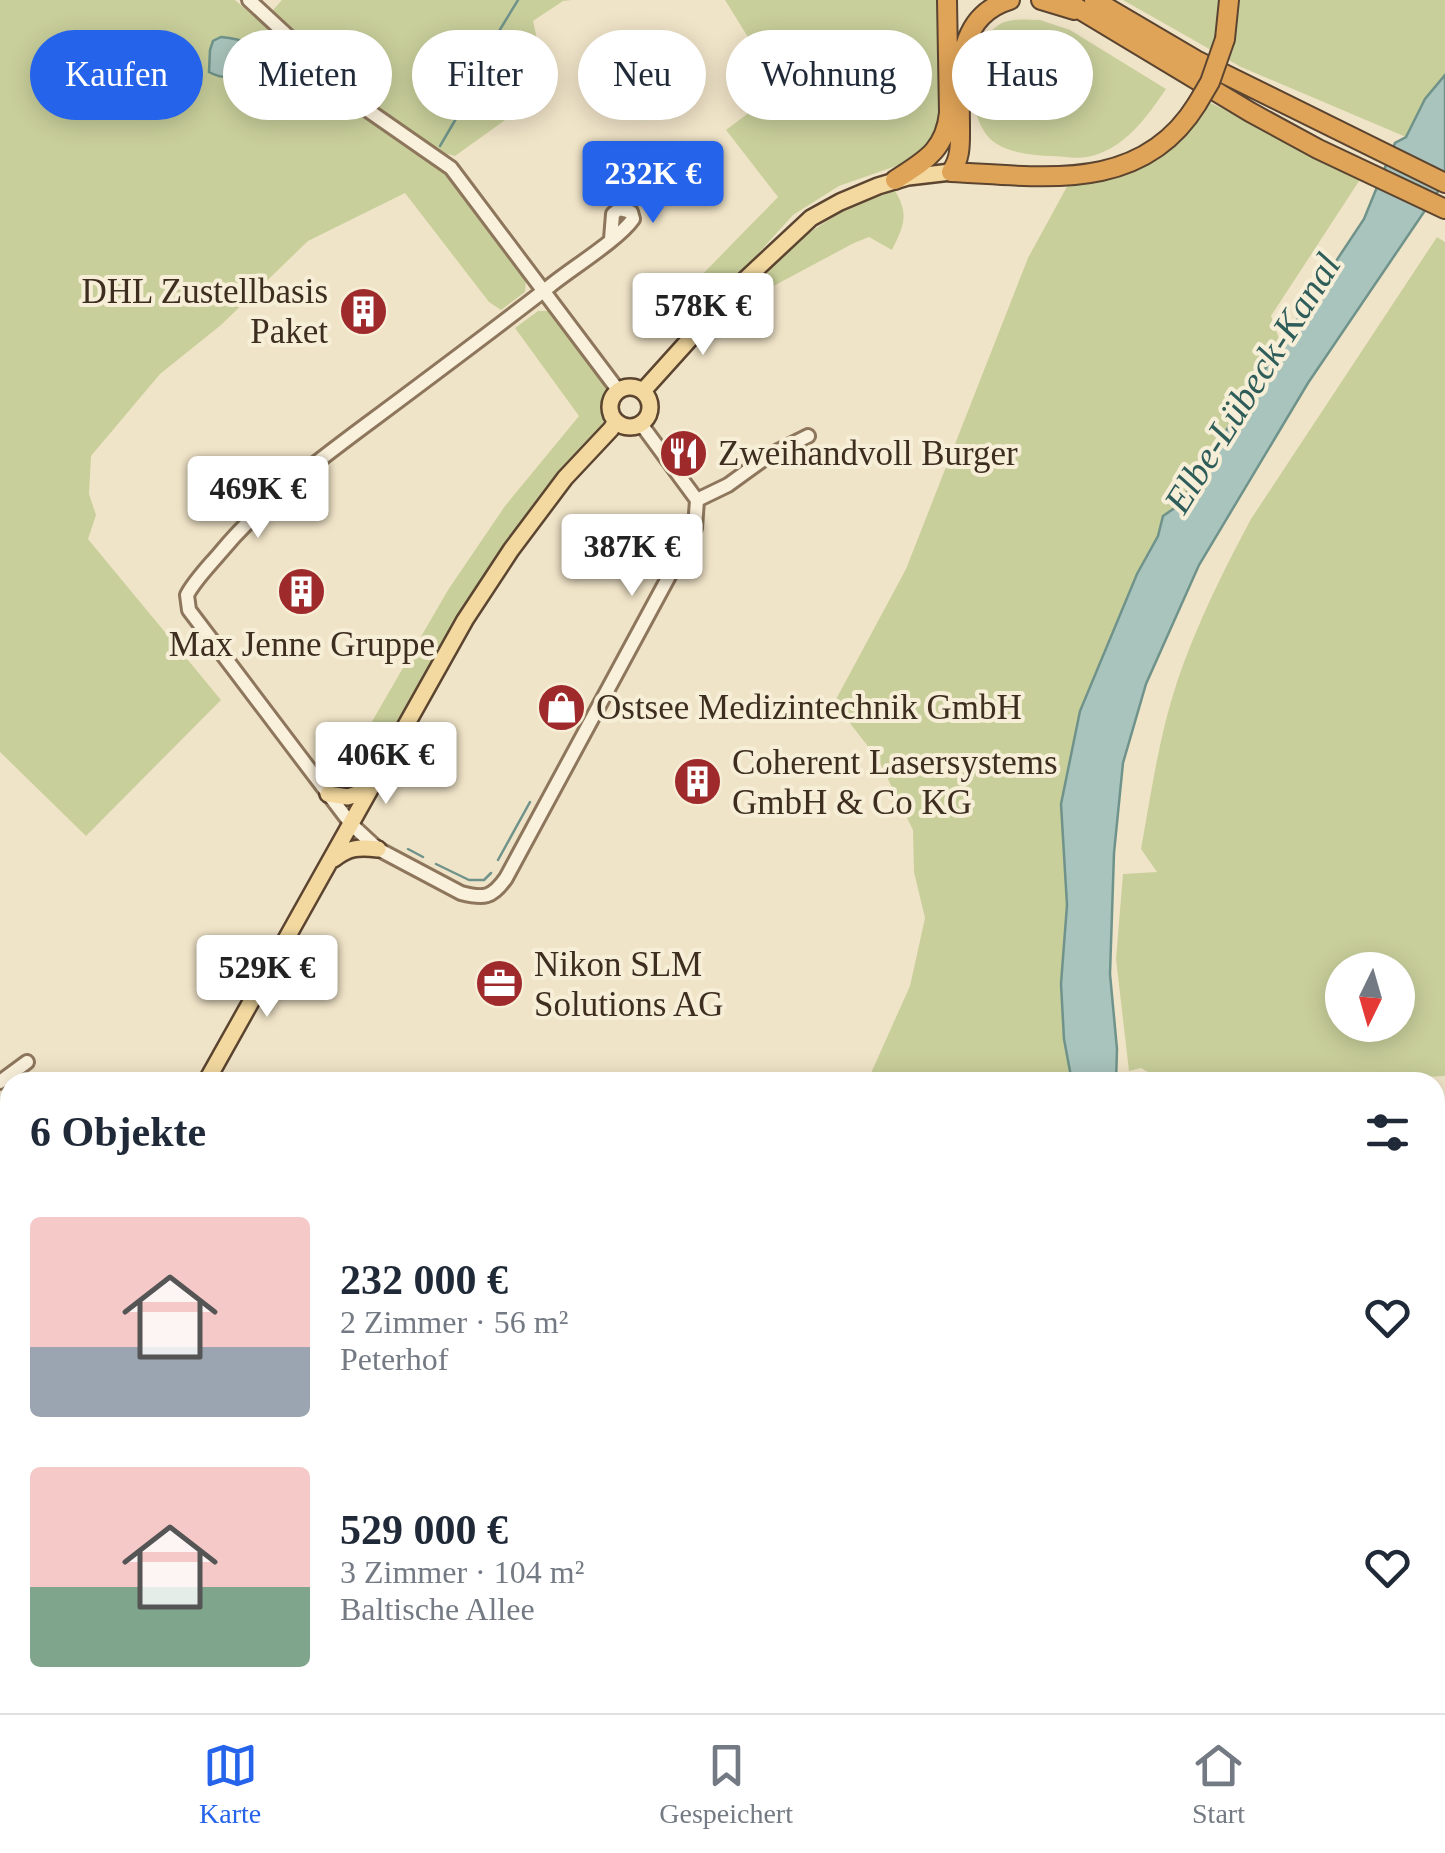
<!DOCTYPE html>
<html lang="de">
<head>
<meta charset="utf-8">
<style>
	:root { --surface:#fff; --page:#f6f6f7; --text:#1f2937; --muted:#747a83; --line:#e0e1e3; --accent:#2563eb }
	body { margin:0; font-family:Georgia,serif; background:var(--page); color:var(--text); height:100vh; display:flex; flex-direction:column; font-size:38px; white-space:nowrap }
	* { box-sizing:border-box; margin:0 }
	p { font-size:32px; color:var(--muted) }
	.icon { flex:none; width:55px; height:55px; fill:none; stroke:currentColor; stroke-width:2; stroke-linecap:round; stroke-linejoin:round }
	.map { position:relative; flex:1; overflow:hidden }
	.panel { position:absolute; left:0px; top:1072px; width:1445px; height:642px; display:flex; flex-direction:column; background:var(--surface); border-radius:30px 30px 0 0; box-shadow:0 5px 25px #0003 }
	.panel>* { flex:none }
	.banner { position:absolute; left:30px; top:30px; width:1385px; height:90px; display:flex; gap:20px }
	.needle { width:65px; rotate:185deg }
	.buttons { position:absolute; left:1325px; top:952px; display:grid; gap:20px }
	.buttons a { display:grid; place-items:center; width:90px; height:90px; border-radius:50%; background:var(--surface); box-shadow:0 5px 25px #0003; font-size:50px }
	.price { position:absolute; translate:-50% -85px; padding:0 22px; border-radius:10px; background:#fff; color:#222; font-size:32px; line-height:65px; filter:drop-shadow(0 2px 5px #0008) }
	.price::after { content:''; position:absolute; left:50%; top:60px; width:30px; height:22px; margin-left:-15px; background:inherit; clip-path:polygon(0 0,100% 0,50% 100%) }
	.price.current { background:var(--accent); color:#fff }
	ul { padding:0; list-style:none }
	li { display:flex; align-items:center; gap:30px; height:250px; padding:0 30px }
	li span { display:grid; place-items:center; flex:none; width:280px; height:200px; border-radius:10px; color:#555 }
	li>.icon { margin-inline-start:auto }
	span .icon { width:120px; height:120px; fill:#fffc; stroke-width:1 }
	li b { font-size:42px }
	h2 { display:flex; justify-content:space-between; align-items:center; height:120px; padding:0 30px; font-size:42px }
	.chip { padding:0 35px; border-radius:45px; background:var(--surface); box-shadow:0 5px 25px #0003; font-size:35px; line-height:90px }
	.chip.current { background:var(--accent); color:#fff }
	.menu { display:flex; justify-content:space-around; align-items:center; height:140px; border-top:2px solid var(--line); background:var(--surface); font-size:28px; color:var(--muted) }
	.menu a { display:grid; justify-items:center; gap:5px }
	.menu .current { color:var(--accent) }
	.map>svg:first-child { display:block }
	.green { fill:#c9cf9b; fill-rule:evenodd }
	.water { fill:#a9c4bc; stroke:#6f938a; stroke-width:2.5 }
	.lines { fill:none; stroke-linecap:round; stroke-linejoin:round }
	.stream { stroke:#6f938a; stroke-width:2.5 }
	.minor-casing { stroke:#8d765c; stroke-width:18 }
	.major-casing { stroke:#5b4430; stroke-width:20 }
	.highway-casing { stroke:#5b4430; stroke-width:22 }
	.minor { stroke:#faf1dc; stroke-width:12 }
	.major { stroke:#f3d9a0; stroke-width:15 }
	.highway { stroke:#e0a458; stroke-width:18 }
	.rail { stroke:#3d2e20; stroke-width:2.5; stroke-dasharray:18 18; stroke-linecap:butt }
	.highway-bridge-casing { stroke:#5b4430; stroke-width:22; stroke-linecap:butt }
	.highway-bridge { stroke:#e0a458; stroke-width:18 }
	.labels { text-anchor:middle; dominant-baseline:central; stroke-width:8; stroke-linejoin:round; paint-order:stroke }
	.poi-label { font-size:35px; fill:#3d2e20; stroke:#f7eed8; text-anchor:start }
	.water-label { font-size:38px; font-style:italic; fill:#2f5d5a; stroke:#f7eed8 }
</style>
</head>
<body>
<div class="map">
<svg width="1445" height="1713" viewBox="0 0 1445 1713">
	<rect width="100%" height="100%" fill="#f0e4c8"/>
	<path class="green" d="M0,0H235L383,129L444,172L501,243L526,280L525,292L501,310L489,302L405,193L308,241L221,325L160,374L91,456L89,494L96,515L88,539L221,700L86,836L0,752Z
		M282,0H572L563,1L533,21L548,89L455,156L440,152L386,115L273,10Z
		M725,0H941V131L919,158L839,186L793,215L710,307L693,284L778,197L726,130L780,89Z
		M1123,0H1445V75L1425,99L1406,137L1241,67Z
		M1040,20L1070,30L1166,89C1146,118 1124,150 1087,157C1075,159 1061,156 1049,156C1033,155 1011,153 997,144C962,123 967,41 1002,23C1012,18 1028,20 1040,20Z
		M1209,102L1361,178L1271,316L1281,344L1179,505L1163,516L1158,536L1137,574L1080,711L1061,804L1067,905L1061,984L1064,1039L1072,1082H867L910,986L925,918L914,872L913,830L878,759L834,703L906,569L1028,258L1069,183L1180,136L1198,119Z
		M895,191C910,215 903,227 892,250L869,237L854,243L766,290L755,276C781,255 807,232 837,215C855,204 875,198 895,191Z
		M1437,237L1445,242V1076L1345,1081L1283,1077L1163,1081L1141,1068L1129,1071L1116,959L1123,874L1157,872L1141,849C1151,794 1159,736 1177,682C1196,626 1223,571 1251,519ZM1398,970V1025H1342V970Z
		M538,311H550L605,384C606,390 604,421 602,427L449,633L399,720L375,752L370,763L367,775L355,791L333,789L448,590L505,506L579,416L515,328Z
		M146,1705H307L326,1713H144Z
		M819,1705H982L977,1713H825Z
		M1043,1705H1202L1190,1713H1039Z"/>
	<path class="water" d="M221,37C244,39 258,45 273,61C259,76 228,83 209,72L210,50L213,41Z
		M1445,75V181L1308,383L1199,565L1146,684L1123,763L1114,853L1110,974L1117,1049L1116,1082H1072L1064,1039L1061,984L1067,905L1061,804L1080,711L1137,574L1158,536L1163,516L1179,505L1281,344L1364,219L1395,143L1406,137L1425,99Z"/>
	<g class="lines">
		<path class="stream" d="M440,146L474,88L490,46L518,0
			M408,849L423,857
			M498,860L530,802
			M436,864L469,880H484L491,873
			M1069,1713L1073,1705"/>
		<defs>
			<path id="minor" d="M249,0L369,111L451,168L618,390
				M611,239L613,214L619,209L631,212L633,219C618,240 572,268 550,286C492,331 433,375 374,419C319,460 264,500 220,553C209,566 195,580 187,595L189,610L351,824L378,849L461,893C484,899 492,898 506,878L695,528L697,500L641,424
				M697,500L728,485L768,456L808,436
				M0,1082L27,1062
				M1435,1172L1445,1171
				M1435,1358L1445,1318
				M1435,1543L1445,1541
				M1358,1713L1360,1705"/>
			<path id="major" d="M610 407a20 20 0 1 1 40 0a20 20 0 1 1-40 0Z
				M643,391L735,289L811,218L840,202L878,186L908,177L951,172
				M328,794L348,797L370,789
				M334,859C349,847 359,847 378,849
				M206,1082L465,620L511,550L565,478L611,429L616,421
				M0,1457L10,1437
				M0,1675L10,1673
				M690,1705L703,1713"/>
			<path id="highway" d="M1010,0C953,17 960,79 960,127C960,144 961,158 951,172C1040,176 1141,195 1197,104
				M1041,0L1074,10
				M1064,0L1250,112L1318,149L1445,209
				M1094,0L1196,60L1445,183
				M1225,39L1229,0
				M895,180C924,161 945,151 949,113L947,0"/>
		</defs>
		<use href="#minor" class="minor-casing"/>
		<use href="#major" class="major-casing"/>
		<use href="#highway" class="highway-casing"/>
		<use href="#minor" class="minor"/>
		<use href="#major" class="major"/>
		<use href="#highway" class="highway"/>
		<path class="rail" d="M1435,1106L1445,1105
			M0,1581L10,1557"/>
		<defs>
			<path id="highway-bridge" d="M1197,104L1210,82L1225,39"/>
		</defs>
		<use href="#highway-bridge" class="highway-bridge-casing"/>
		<use href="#highway-bridge" class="highway-bridge"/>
	</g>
	<defs>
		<symbol id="building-disc" viewBox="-11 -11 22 22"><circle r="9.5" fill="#9e2a2b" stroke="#f7eed8"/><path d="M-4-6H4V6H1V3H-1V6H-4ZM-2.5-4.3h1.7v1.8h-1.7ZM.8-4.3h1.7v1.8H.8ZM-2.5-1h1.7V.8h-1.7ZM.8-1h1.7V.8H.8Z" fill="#fff"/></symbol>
		<symbol id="restaurant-disc" viewBox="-11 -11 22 22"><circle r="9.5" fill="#9e2a2b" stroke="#f7eed8"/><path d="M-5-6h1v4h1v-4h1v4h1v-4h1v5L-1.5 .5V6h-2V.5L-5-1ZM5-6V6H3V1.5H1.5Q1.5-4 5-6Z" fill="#fff"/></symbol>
		<symbol id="shop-disc" viewBox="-11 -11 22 22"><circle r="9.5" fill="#9e2a2b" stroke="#f7eed8"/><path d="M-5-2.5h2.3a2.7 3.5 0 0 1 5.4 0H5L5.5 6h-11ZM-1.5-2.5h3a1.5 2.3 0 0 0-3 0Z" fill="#fff"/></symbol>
		<symbol id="office-disc" viewBox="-11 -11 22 22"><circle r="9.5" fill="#9e2a2b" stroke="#f7eed8"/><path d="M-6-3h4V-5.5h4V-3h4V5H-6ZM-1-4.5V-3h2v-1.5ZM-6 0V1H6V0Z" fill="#fff"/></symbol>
	</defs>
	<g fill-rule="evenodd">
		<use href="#building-disc" x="336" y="284" width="55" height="55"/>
		<use href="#restaurant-disc" x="656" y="426" width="55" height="55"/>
		<use href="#building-disc" x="274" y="564" width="55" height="55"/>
		<use href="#shop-disc" x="534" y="680" width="55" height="55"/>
		<use href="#building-disc" x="670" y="754" width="55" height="55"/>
		<use href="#office-disc" x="472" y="956" width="55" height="55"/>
	</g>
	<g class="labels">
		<g class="poi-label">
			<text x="328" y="291" text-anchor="end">DHL Zustellbasis<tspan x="328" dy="40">Paket</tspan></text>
			<text x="718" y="453">Zweihandvoll Burger</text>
			<text x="302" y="644" text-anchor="middle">Max Jenne Gruppe</text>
			<text x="596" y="707">Ostsee Medizintechnik GmbH</text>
			<text x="732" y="762">Coherent Lasersystems<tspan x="732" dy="40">GmbH &amp; Co KG</tspan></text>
			<text x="534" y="964">Nikon SLM<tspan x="534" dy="40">Solutions AG</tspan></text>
		</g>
		<g class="water-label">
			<text transform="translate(1252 383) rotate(-58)">Elbe-Lübeck-Kanal</text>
		</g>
	</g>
</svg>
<div class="buttons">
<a><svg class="needle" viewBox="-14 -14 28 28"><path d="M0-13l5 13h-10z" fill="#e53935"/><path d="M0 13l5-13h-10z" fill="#747a83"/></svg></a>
</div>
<b class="price current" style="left:653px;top:226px">232K €</b>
<b class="price" style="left:703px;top:358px">578K €</b>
<b class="price" style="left:258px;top:541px">469K €</b>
<b class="price" style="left:632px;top:599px">387K €</b>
<b class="price" style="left:386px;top:807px">406K €</b>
<b class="price" style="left:267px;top:1020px">529K €</b>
<div class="banner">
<a class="chip current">Kaufen</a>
<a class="chip">Mieten</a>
<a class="chip">Filter</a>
<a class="chip">Neu</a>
<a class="chip">Wohnung</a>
<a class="chip">Haus</a>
</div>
<section class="panel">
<h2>6 Objekte<svg class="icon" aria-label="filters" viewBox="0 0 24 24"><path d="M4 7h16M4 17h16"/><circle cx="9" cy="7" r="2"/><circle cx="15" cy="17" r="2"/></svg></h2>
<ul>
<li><span style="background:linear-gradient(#f6c9c9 65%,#9aa5b1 0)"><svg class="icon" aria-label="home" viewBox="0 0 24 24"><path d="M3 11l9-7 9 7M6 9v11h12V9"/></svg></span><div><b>232 000 €</b><p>2 Zimmer · 56 m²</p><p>Peterhof</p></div><svg class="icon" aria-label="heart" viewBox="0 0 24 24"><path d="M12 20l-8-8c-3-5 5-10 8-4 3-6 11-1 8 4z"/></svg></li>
<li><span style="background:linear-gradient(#f6c9c9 60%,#7fa58c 0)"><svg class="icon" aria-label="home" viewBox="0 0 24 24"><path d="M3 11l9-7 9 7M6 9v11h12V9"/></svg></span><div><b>529 000 €</b><p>3 Zimmer · 104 m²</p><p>Baltische Allee</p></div><svg class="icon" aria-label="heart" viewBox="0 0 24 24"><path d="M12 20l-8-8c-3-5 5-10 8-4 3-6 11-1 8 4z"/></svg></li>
</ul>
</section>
</div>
<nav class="menu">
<a class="current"><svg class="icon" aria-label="map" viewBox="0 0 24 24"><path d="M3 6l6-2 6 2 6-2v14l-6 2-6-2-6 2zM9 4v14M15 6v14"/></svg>Karte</a>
<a><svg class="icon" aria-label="saved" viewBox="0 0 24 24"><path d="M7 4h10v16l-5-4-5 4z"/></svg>Gespeichert</a>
<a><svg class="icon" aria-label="home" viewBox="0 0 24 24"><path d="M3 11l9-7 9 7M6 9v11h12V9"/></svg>Start</a>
</nav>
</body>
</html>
